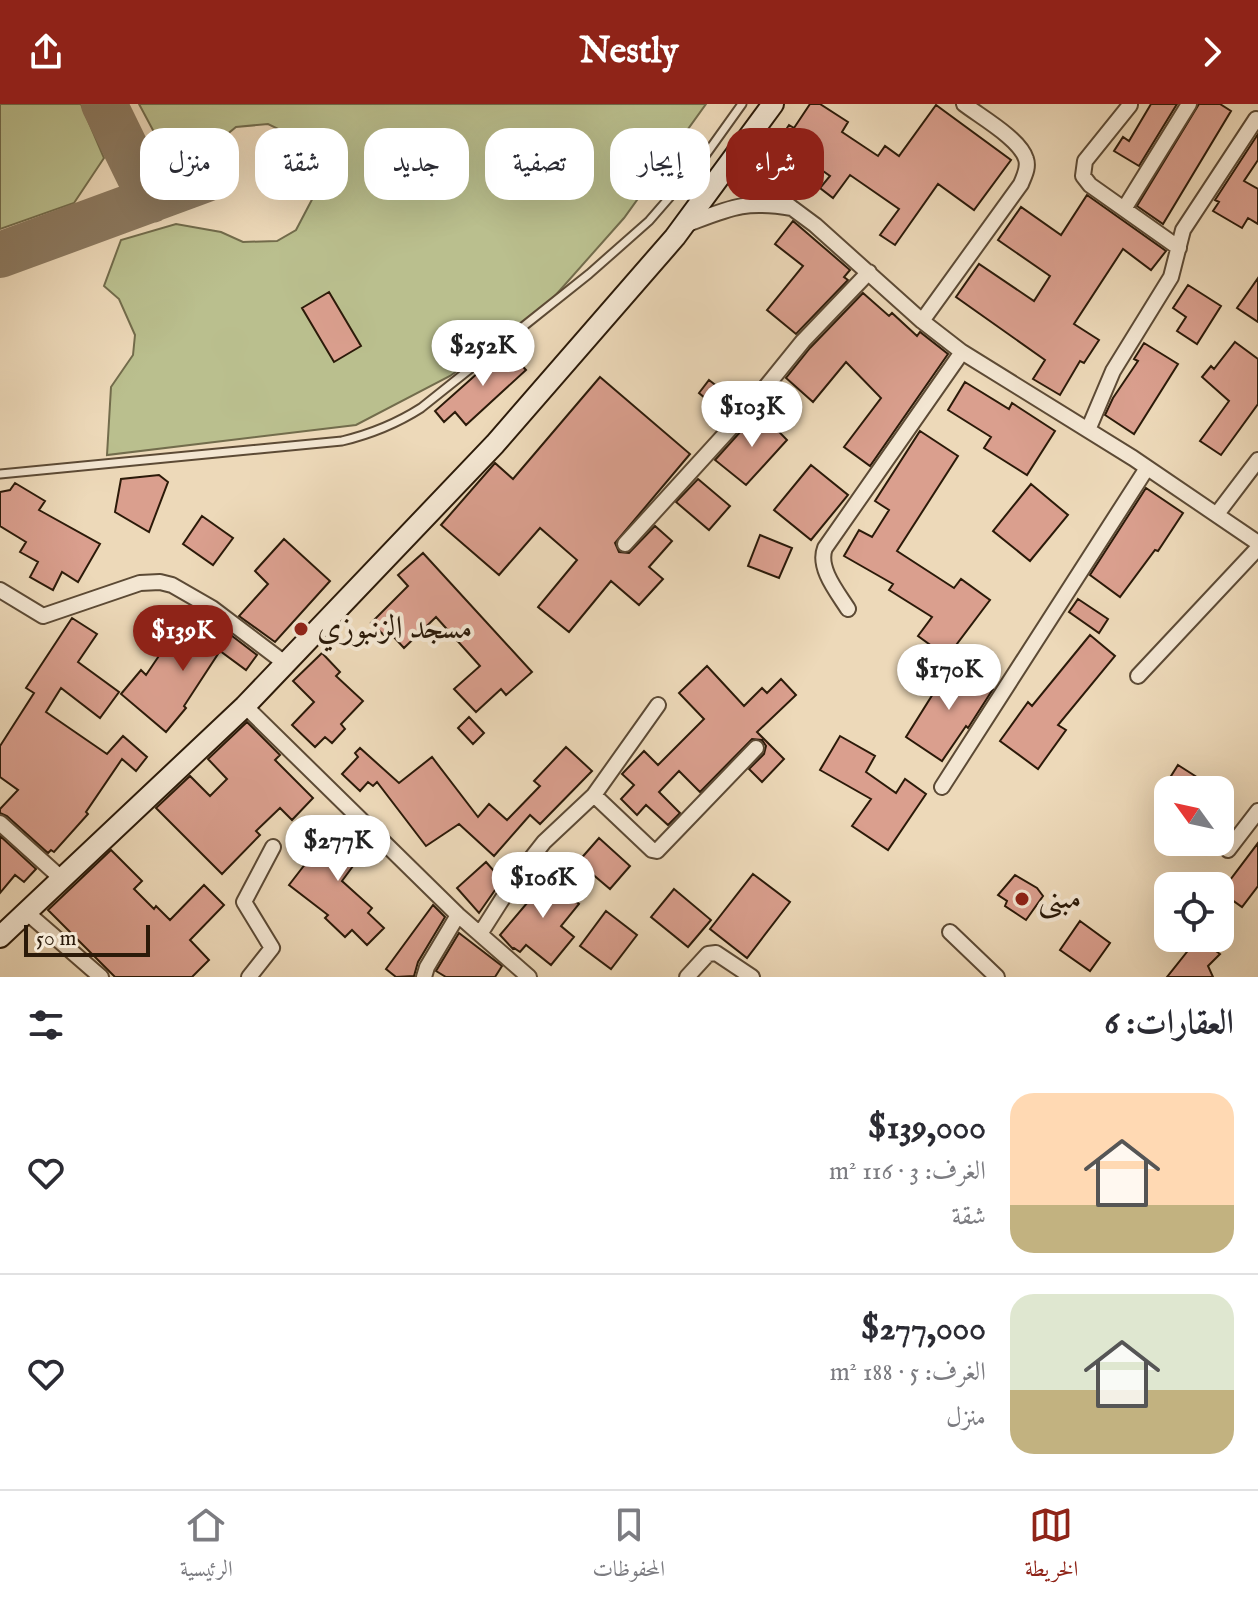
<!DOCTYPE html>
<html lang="ar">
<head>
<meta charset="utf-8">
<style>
	:root { --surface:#fff; --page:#f7f7f7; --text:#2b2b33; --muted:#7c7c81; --line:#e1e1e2; --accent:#8f2418 }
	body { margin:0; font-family:"IM FELL English",Amiri,serif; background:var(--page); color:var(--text); direction:rtl; height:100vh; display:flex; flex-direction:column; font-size:30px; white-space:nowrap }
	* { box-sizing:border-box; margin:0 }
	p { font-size:26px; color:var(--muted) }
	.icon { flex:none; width:44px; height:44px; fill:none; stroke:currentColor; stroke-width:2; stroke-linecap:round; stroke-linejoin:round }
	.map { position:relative; height:873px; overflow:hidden; direction:ltr }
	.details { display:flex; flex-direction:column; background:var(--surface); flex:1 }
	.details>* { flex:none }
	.hud { position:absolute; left:24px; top:24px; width:800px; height:72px; direction:rtl; display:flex; gap:16px }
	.needle { width:52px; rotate:303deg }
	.controls { position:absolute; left:1154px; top:672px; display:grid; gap:16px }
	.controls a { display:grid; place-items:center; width:80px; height:80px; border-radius:16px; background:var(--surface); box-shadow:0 8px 32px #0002; font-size:40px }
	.scale { position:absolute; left:24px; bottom:20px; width:126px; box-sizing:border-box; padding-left:8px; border:4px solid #2b1a09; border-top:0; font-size:22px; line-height:28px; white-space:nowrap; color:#2b1a09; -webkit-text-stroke:6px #f3e6d2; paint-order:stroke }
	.price { position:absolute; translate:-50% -68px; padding:0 18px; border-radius:28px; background:#fff; color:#222; font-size:26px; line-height:52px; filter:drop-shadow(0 2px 4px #0008) }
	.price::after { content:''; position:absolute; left:50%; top:48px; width:24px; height:18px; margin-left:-12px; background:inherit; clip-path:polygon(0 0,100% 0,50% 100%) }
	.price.selected { background:var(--accent); color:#fff }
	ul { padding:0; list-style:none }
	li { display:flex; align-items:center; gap:24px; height:200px; padding:0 24px }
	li+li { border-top:2px solid var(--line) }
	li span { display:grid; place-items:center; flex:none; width:224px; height:160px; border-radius:24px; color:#555 }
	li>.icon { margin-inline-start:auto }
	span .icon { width:96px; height:96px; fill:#fffc; stroke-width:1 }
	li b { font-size:34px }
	h2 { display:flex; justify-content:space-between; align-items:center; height:96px; padding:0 24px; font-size:34px }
	.chip { padding:0 28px; border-radius:24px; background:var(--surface); box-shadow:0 8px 32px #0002; font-size:28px; line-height:72px }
	.chip.selected { background:var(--accent); color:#fff }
	header { display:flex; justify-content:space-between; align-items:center; height:104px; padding:0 24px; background:var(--accent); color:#fff; font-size:36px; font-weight:700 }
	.menu { display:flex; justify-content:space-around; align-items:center; height:112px; border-top:2px solid var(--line); background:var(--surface); font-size:22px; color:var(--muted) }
	.menu a { display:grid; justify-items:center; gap:4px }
	.menu .selected { color:var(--accent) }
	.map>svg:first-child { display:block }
	.green { fill:#babf8e; stroke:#726c4c; stroke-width:2 }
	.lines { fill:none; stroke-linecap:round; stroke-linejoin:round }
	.taxiway { stroke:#8c7a61; stroke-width:46 }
	.building { fill:#da9f8e; stroke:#2b1a09; stroke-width:2 }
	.service-casing { stroke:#5c4a35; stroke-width:11 }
	.minor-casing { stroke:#5c4a35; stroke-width:18 }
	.secondary-casing { stroke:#2b1a09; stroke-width:24 }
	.service { stroke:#f3e6d2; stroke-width:7 }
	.minor { stroke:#f3e6d2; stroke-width:14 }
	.secondary { stroke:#f3e6d2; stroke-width:20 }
	.poi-dot { fill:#8f2418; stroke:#f3e6d2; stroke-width:3 }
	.labels { text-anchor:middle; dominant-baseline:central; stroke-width:8; stroke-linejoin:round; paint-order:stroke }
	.poi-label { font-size:32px; fill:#2b1a09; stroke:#f3e6d2; text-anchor:start }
</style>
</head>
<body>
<header><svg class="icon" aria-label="forward" viewBox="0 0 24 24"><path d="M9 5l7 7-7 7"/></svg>Nestly<svg class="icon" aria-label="share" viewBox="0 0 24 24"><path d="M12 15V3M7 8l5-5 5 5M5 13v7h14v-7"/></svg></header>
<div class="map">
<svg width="1258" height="873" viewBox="0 0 1258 873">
	<rect width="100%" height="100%" fill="#edd9b9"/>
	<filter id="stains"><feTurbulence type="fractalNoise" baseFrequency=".0025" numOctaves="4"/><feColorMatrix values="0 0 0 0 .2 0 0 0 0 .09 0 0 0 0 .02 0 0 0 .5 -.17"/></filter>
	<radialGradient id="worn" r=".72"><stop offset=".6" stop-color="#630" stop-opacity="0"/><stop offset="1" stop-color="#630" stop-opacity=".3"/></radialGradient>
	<path class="green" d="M0,0H81L104,54L74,99L0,125Z
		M139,0H706L624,114L546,202L450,272L356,321L107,351L111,283L133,251L135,231L119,195L104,182L121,136L176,120L221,128L243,138L277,137L296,126L317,86L313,56L295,33L268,20L236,23L208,46L170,58Z"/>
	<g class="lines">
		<path class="taxiway" d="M104,0L151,96
			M0,151L204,76"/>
	</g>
	<path class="building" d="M810,0H820L848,18L842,28L878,52L885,42L899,52L936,1L1011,56L974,106L938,80L895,141L880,131L899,105L850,71L833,94L820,84L830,72L779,36L789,21L794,24Z
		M1151,0H1177L1139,62L1114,47L1123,33L1129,37Z
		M1199,0H1220L1231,7L1163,120L1137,102Z
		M1258,30V56L1244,77L1258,85V120L1248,114L1242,124L1213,107L1219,98L1215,96Z
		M1087,91L1166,147L1151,166L1123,145L1074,220L1099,236L1084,259L1080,257L1060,291L1033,275L1045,256L956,193L979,160L1034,197L1050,172L998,136L1021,103L1061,131Z
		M793,117L850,166L844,173L848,176L796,230L767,206L803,162L775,140Z
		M1258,174V218L1237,204Z
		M1188,181L1221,202L1197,240L1177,227L1186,213L1173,204Z
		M329,188L361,242L334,258L302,204Z
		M863,189L889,212L892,209L917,232L920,228L948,250L870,362L844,343L881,294L846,258L813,298L786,274L810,244Z
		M1235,238L1258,255V300L1221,351L1200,337L1229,297L1202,273L1211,262L1214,265Z
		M1144,239L1178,260L1134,330L1105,311L1113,294L1138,257L1134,255Z
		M506,244L526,266L466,321L455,308L444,318L435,307Z
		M600,273L690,350L615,439L619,448L629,449L655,422L672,437L649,463L663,475L639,501L611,477L569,528L538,503L577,456L540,424L499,471L441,421L495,359L513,375Z
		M709,276L728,291L717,304L699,289Z
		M965,278L1009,305L1012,299L1055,327L1027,371L984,344L991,333L948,306Z
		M759,307L787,336L746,381L715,356Z
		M920,327L958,352L897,447L954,484L961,475L990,496L947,553L918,532L932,513L889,486L893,480L844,452L859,426L872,433L889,406L875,397Z
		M811,361L848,391L811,436L774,406Z
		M159,371L168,378L149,428L115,408L121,375Z
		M698,375L730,402L709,426L676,398Z
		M15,379L45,397L39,406L100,440L78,478L62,468L53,486L30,473L38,458L20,448L26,438L0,422V388L10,386Z
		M1031,380L1068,411L1030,457L993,427Z
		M1146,384L1183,409L1158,447L1155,446L1120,493L1090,471Z
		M202,412L233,434L213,461L183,440Z
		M760,431L792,444L779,474L748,462Z
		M284,435L330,477L275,538L239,512L268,480L255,467Z
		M423,449L532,568L506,591L501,585L476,608L454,585L480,562L436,513L404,544L392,531L388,535L371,519L408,482L398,471Z
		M1078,495L1108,515L1099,529L1069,508Z
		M206,512L257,551L246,566L220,547L184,602L186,604L166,628L121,590L141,566L146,571L169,537L182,545Z
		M72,514L97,530L78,558L119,588L100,614L61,584L46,608L107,650L123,632L147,653L136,667L122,655L86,708L88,710L54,748L51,746L48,749L7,712L0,709V705L18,686L0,673V642L34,589L26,584Z
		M1090,531L1115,552L1058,621L1066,626L1038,665L1000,637L1028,598L1032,602Z
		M322,549L340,568L336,572L363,597L341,620L345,625L332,639L325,633L315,643L292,621L314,598L293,577Z
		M953,558L993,585L968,624L966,622L942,657L906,633Z
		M707,562L744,602L762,584L767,589L781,575L796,591L757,628L784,655L762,678L749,665L764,650L766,642L762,636L752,635L700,688L679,667L659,688L680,709L668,721L646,701L637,711L621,695L634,681L622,670L644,647L658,661L704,615L679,589Z
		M469,613L484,629L473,640L458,624Z
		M247,618L280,651L275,656L313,694L292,716L280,704L256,727L260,731L222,770L156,704L190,672L210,692L227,675L208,655Z
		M840,632L875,652L866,668L896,689L905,675L926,690L888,746L852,722L871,695L820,666Z
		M566,643L592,667L540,720L530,711L494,752L459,720L426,742L377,678L373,682L368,678L360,687L342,670L358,653L355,649L360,644L399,679L432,653L478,713L489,700L507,716L540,682L534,677Z
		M1178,661L1217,686H1175L1166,680Z
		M340,715L370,739L342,777L372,804L368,809L384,824L367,841L352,826L345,833L325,814L328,811L289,781Z
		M0,732L36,765L24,778L15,771L0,789Z
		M599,734L630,762L610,785L578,758Z
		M1258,739V782L1242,803L1221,788Z
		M111,746L142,777L134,785L154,805L156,802L170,816L204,781L224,801L190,836L209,856L192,873H115L48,806Z
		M486,758L502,776L479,809L457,784Z
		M546,765L563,780L559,784L579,800L561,822L574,833L551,861L526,841L520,848L514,844L513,845L500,831L533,792L527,787Z
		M753,770L790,798L747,854L710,825Z
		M1015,771L1037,784L1043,792L1026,816L1005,802L1007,797L998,791Z
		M674,785L711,816L688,843L651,813Z
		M433,801L445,813L418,858L414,872L396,873L386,865Z
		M606,807L637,831L611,865L580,842Z
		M1080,817L1110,839L1090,867L1060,846Z
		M459,829L502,862L495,873H446L436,867Z
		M1198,834L1220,850L1208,862L1213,873H1167Z"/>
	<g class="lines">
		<defs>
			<path id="service" d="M0,370L342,337C371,330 396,320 421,304L589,170L649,117L702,56L742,0"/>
			<path id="minor" d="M1130,1L1085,57L1083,72L1090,81L1179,144
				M730,58L815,121L922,217L962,248L1133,354L1258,439
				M1124,105L1189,0
				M685,121C730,104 743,96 792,104
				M922,217L1021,80C1024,72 1029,64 1026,55C1020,35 981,13 964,0
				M1088,326L1113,267L1171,173L1183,126L1256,15L1258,16
				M1217,410L1258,356
				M625,440L747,306L803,237L869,168
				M0,486L43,512L140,479L160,478L172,481L212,504L286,560
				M848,505C838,489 817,464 825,444L962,248
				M1138,572L1258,444
				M245,602L458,811L529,873
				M942,683L1147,364
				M594,691L652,746L657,747L756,644
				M0,719L61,774
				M1228,746L1258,707
				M25,807L101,873
				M950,828L997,873
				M480,830L515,775L544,738L594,691L658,601
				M249,873L272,844L244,798L273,743
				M424,873L427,863L458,811
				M687,873L708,850L716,849L752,873"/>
			<path id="secondary" d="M0,833L245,602L495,340L675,133L773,0"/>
		</defs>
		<use href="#service" class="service-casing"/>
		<use href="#minor" class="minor-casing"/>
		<use href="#secondary" class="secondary-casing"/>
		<use href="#service" class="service"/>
		<use href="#minor" class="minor"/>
		<use href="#secondary" class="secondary"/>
	</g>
	<g class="poi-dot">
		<circle cx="301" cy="525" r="8"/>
		<circle cx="1022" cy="795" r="8"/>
	</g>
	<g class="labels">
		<g class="poi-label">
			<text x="317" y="525">مسجد الزنبوزي</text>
			<text x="1038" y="795">مبنى</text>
		</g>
	</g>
	<rect width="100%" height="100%" filter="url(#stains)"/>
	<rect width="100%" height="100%" fill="url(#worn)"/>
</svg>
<div class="controls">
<a><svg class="needle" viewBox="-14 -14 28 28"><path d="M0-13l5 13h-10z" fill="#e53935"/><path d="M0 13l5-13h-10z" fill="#7c7c81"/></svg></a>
<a><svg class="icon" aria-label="locate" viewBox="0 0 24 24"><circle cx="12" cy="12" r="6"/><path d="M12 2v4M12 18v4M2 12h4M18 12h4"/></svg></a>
</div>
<div class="scale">50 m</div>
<b class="price" style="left:483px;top:284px">$252K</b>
<b class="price" style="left:752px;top:345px">$103K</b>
<b class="price selected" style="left:183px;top:569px">$139K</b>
<b class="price" style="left:949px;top:608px">$170K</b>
<b class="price" style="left:338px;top:779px">$277K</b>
<b class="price" style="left:543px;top:816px">$106K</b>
<div class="hud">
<a class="chip selected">شراء</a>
<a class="chip">إيجار</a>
<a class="chip">تصفية</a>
<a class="chip">جديد</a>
<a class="chip">شقة</a>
<a class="chip">منزل</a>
</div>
</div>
<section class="details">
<h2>العقارات: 6<svg class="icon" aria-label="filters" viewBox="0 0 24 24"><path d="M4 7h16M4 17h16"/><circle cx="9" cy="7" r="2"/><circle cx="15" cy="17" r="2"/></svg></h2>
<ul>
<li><span style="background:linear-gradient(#ffd9b3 70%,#c2b280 0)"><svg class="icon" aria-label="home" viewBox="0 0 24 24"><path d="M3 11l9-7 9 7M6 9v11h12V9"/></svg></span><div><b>$139,000</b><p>الغرف: 3 · 116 m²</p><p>شقة</p></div><svg class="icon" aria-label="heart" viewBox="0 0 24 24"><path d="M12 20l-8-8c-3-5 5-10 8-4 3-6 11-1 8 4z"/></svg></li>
<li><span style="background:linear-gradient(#dfe7d0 60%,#c2b280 0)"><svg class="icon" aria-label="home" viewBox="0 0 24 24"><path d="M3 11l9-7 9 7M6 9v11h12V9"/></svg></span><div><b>$277,000</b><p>الغرف: 5 · 188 m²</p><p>منزل</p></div><svg class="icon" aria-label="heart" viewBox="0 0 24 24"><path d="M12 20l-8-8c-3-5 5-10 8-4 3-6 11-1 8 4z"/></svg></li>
</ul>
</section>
<nav class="menu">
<a class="selected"><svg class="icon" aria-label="map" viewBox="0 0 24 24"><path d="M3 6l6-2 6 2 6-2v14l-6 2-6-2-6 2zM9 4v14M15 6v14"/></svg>الخريطة</a>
<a><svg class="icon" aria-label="saved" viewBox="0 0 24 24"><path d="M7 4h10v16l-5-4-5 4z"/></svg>المحفوظات</a>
<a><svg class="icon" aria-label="home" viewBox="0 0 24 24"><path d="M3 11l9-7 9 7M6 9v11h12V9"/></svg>الرئيسية</a>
</nav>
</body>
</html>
